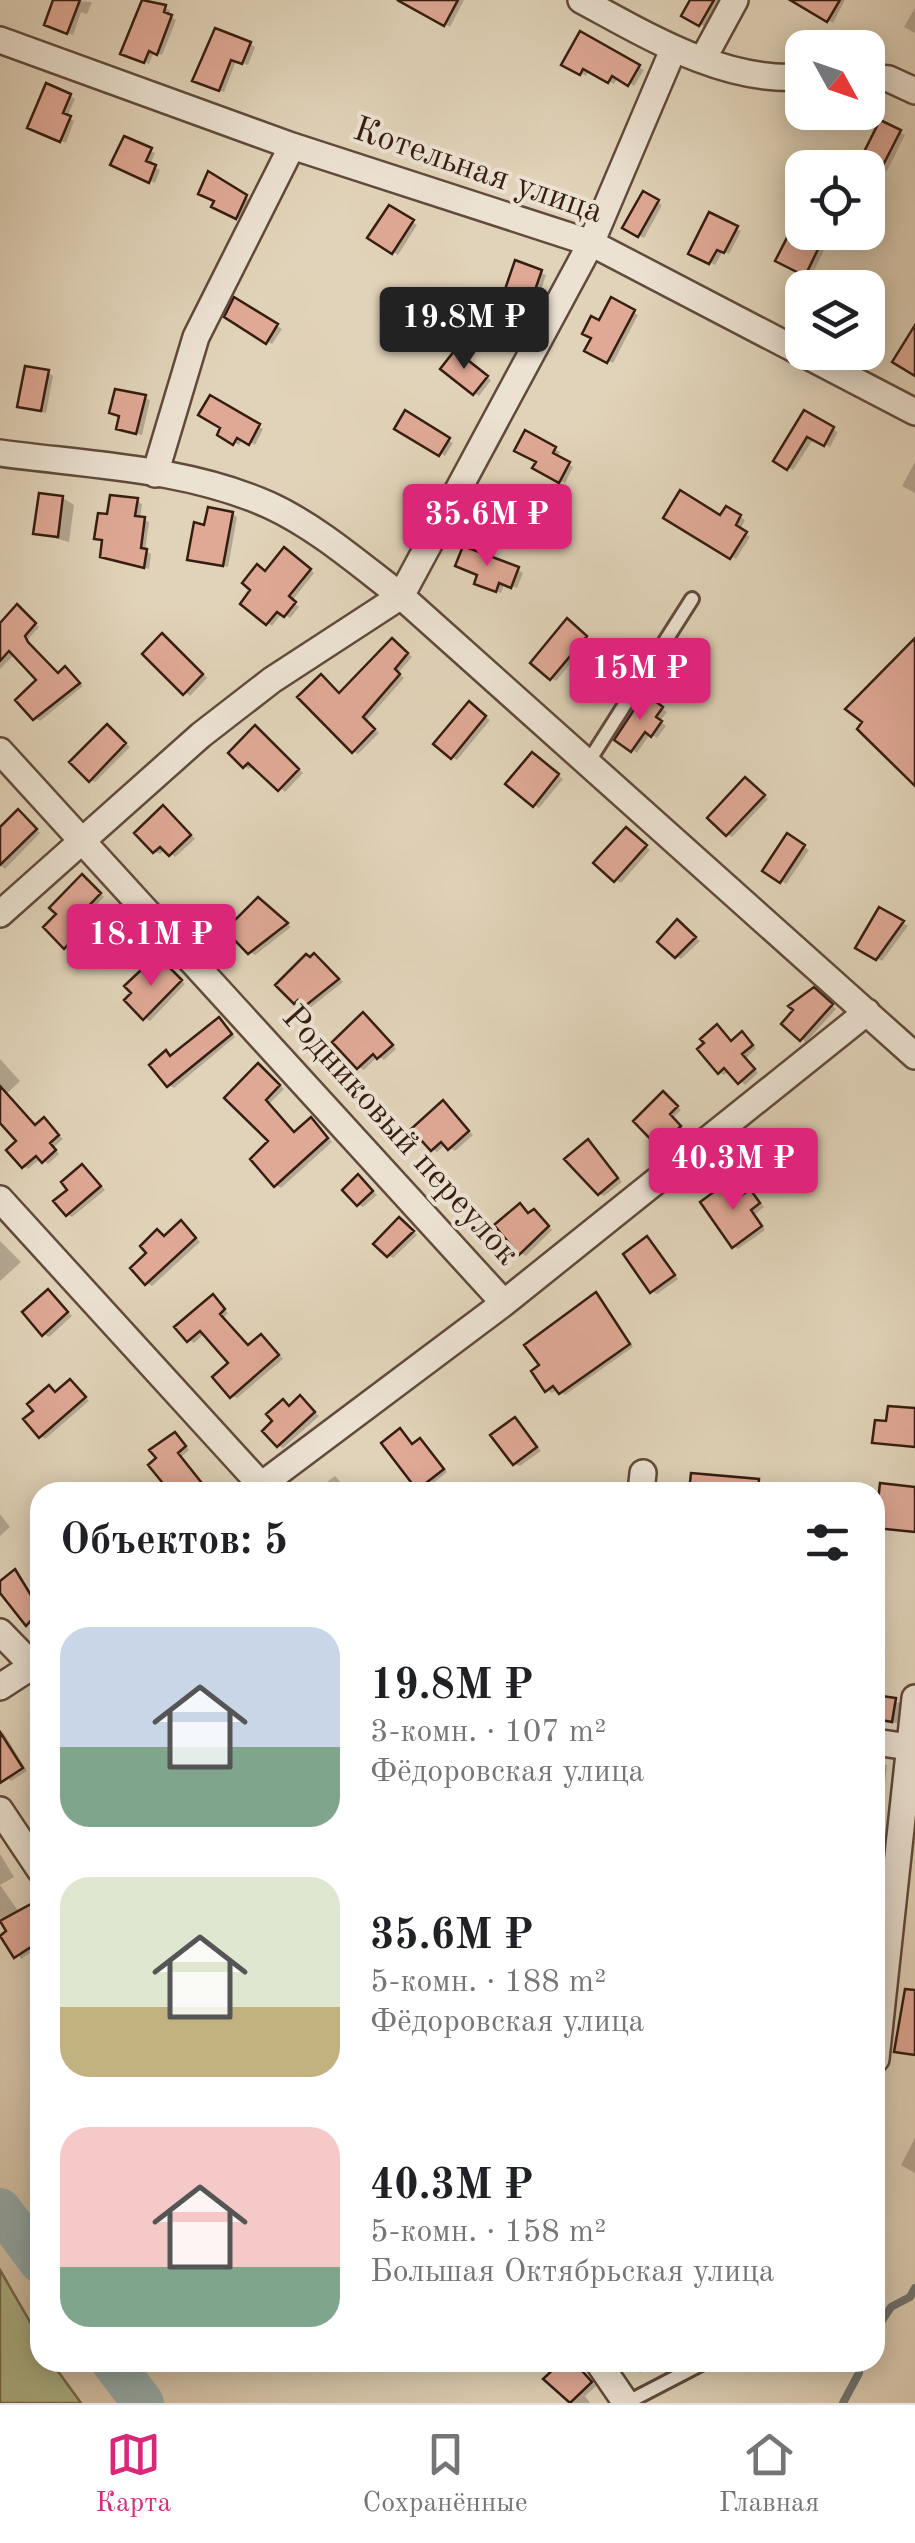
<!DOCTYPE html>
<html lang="ru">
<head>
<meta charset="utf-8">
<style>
	:root { --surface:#fff; --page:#f2f2f2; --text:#202124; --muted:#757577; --line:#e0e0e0; --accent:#db2777 }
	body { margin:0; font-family:"Old Standard TT",serif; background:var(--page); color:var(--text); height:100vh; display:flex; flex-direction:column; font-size:38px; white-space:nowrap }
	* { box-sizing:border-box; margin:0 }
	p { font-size:32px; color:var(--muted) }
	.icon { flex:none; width:55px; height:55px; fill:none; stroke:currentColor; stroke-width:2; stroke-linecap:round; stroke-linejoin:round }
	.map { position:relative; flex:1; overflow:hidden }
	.panel { position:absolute; left:30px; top:1482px; width:855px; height:890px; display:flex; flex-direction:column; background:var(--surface); border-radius:30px; box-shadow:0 5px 25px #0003 }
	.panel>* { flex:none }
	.needle { width:65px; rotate:130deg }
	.buttons { position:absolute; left:785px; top:30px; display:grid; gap:20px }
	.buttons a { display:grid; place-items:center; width:100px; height:100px; border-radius:20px; background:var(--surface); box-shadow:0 5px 25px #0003; font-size:50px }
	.price { position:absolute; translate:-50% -85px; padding:0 22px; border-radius:10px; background:var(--accent); color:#fff; font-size:32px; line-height:65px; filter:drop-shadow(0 2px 5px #0008) }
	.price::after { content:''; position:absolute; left:50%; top:60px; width:30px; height:22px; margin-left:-15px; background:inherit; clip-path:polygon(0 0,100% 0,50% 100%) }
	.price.selected { background:#222; color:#fff }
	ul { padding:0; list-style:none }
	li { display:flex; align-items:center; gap:30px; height:250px; padding:0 30px }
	li span { display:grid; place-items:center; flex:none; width:280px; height:200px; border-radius:30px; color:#555 }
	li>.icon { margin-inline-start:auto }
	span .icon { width:120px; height:120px; fill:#fffc; stroke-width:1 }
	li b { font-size:42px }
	h2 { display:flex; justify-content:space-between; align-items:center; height:120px; padding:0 30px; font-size:42px }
	.dock { display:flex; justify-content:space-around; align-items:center; height:140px; border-top:2px solid var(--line); background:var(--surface); font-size:28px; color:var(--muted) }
	.dock a { display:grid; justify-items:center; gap:5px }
	.dock .selected { color:var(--accent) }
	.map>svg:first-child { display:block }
	.green { fill:#b2bc90; stroke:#746c50; stroke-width:2.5 }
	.shadow { fill:#0003 }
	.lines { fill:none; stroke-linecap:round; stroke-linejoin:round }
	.stream { stroke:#717976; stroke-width:8 }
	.river { stroke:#98b6b9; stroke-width:42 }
	.building { fill:#e0a996; stroke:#361d11; stroke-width:2.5 }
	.lane-casing { stroke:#614a3b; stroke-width:18 }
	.street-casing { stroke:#614a3b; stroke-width:30 }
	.lane { stroke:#ece2d2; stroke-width:12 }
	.street { stroke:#ece2d2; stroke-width:25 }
	.labels { text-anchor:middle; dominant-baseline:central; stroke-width:8; stroke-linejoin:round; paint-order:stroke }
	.street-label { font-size:35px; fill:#361d11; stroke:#ece2d2 }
</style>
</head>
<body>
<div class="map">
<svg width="915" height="2403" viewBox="0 0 915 2403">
	<rect width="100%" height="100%" fill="#e1d3b9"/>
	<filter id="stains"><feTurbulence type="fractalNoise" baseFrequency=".002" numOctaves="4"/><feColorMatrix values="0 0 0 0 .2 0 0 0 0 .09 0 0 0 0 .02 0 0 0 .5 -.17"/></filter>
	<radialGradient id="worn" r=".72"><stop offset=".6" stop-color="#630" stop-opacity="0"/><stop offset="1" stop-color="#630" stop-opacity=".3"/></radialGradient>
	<path class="green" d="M0,2270L40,2339V2362L52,2363L81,2403H0Z"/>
	<path class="shadow" d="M56,0L92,2L87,14L81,12L73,35L52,27Z
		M145,0L170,10L168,16L176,20L162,55L154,52L149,64L123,53Z
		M426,0H464L450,27L420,10Z
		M693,0H724L705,27L684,15Z
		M795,0H845L833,23Z
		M915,8V33L904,27Z
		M581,35L644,70L634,86L618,77L614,84L589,70L586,76L565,64Z
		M250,44L255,47L248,65L236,61L224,92L200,83Z
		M70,96L75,99L67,117L74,121L66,143L35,130Z
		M881,123L905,135L887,171L863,159Z
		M150,151L155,153L150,165L160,170L155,183L113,164Z
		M209,175L250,200L242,220L214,206Z
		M644,194L662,205L644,238L625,227Z
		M389,208L417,225L398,255L371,237Z
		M710,216L741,231L729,254L723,251L715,265L691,253Z
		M794,230L826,246L811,277L778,260Z
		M516,263L546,275L532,317L507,309Z
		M853,276L878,290L868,309V288H846Z
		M235,300L282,329L272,344L227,316Z
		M612,301L638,315L613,363L587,350Z
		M460,356L491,380L479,396L474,393Z
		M48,373L53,376L46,413L19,406Z
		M145,398L150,400L142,435L119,428Z
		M211,399L263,429L255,445L243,438L239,445L220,434L224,427Z
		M804,413L838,432L830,447L814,438L793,470L777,460Z
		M406,414L453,443L445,456L398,428Z
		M526,433L560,452L557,458L573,467L565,483L535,467L539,462Z
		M915,462V493L902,486Z
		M63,498L74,505L69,542L36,533Z
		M137,501L142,504L140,519L149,522L145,551L151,554L149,569L102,556L104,541L97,538L109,517Z
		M727,509L745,520L740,530L750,537L736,559L667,517L721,518Z
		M232,514L237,517L228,567L190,558L206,527Z
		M290,554L314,573L292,601L299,607L290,618L282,613L272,626L268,623L266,574Z
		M518,570L523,573L517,588L504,584L501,593L482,585L480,574Z
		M22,610L39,627L28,639L33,647L60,675L70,672L83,686L40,721L35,718L39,680L15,654L0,669V626Z
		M572,624L590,640L556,681L551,678Z
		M168,639L207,678L190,696L145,654Z
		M397,644L412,657L398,673L404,678L366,721L379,733L358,754L353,751L340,695Z
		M650,700L667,712L660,721L666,726L657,738L650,734L637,753L618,739Z
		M474,707L490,720L457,760L452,757Z
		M108,727L130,747L95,782L90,780Z
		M260,731L303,773L285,792L254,764L249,769L244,766Z
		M537,758L563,779L539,808L534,805Z
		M751,783L768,799L732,837L727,834Z
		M169,811L195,839L175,857L165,849L160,854L154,851Z
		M23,815L40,833L5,869L0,865V831Z
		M631,833L650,850L621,883L616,880Z
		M788,836L809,850L786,884L765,870Z
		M87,880L104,897L83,919L92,927L71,950L66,947Z
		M264,903L291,927L255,955L250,952Z
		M880,910L908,926L882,961L858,947Z
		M682,926L700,941L681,959L676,956Z
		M319,959L343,982L311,1007L304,1002L301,1005L296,1002Z
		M168,967L185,984L150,1021L145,1018L149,978Z
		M819,993L836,1009L806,1042L802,1039Z
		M368,1018L396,1049L384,1060L378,1056L364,1070L359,1067Z
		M219,1020L235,1037L174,1088L169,1085L167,1054L173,1057Z
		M722,1030L733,1043L742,1034L756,1048L746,1058L758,1073L745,1085L730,1070L724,1075L719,1072Z
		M0,1059L20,1081L0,1100Z
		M263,1069L284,1089L269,1104L295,1134L316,1123L332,1142L281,1188L276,1185L272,1141L228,1098Z
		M669,1097L681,1110L673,1118L685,1130L665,1149L660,1146Z
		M443,1103L473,1135L455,1151L446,1144L437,1152L432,1149Z
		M44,1120L63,1139L54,1147L59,1154L48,1164L41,1158L28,1169L23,1166L36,1127Z
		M588,1142L622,1182L604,1196L599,1193Z
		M83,1167L105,1190L72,1217L67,1214L71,1190Z
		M359,1177L377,1195L363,1207L358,1204Z
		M730,1183L743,1197L750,1192L756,1195L764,1207L755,1214L765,1230L738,1249L733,1246Z
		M520,1206L530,1215H539L552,1230L526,1256L521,1253Z
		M181,1223L200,1242L152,1286L147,1283L149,1253Z
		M405,1223L417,1235L393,1258L388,1255Z
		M647,1239L678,1279L657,1294L652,1291Z
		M0,1241L21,1262L0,1281Z
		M49,1292L72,1316L49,1337L44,1334Z
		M597,1295L633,1347L565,1395L558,1389L552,1393L547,1390L542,1366Z
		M213,1297L228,1313L223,1318L250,1347L266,1340L283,1359L237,1398L232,1396V1363L205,1333L194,1343L189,1340Z
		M70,1382L89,1401L45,1439L40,1436L57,1394Z
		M301,1398L319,1416L283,1448L278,1445L275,1421L283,1402L291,1408Z
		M515,1420L541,1451L520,1466L515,1464Z
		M400,1431L414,1446L420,1441L425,1444L447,1472L424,1491L419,1488Z
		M180,1438L189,1450L181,1457L205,1492H173L152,1465Z
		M335,1476L350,1492H314Z
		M693,1476L757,1484L762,1492H692Z
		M915,1489V1533L875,1529V1508Z
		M0,1514L10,1527L0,1536Z
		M15,1572L40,1607V1621L33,1627L0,1589Z
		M875,1698L900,1703L897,1723L875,1720Z
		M3,1732L27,1771L11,1781L0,1769Z
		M875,1761L887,1765L884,1794L875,1793Z
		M0,1854L14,1877L0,1885L21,1915L40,1909V1946L21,1959L0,1917Z
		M915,2138V2173L901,2165Z
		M574,2362L596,2386L585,2396L590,2403H569L547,2379Z
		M630,2362H657L640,2373Z"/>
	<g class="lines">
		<path class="stream" d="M875,2331L891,2307L910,2297L915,2288
			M843,2403L859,2373L858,2362"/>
		<path class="river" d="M0,2209L40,2262
			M112,2362L143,2403"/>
	</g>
	<path class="building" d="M53,0H80L67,34L44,25Z
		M142,0L166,5L164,12L172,15L157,55L149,51L144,63L120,54Z
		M397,0H458L444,26Z
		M690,0H714L699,26L681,16Z
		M790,0H840L827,22Z
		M215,28L251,42L242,64L231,60L219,91L192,81Z
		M580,31L640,65L628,86L612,76L608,83L583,69L580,75L561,65Z
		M46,83L71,94L63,113L71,116L60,142L27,128Z
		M880,120L901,130L880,171L860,160Z
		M124,136L152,148L146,161L156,165L149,183L110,165Z
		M208,171L247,195L236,219L211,207L214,201L198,194Z
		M643,191L659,200L638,237L622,228Z
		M389,205L414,220L392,254L367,238Z
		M709,212L738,226L724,253L717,250L709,264L688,254Z
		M793,226L822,241L805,276L775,261Z
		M515,260L542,270L526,316L499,307Z
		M234,297L278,324L266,344L224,317Z
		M611,297L635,310L607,363L584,351L591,338L582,334L591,316L599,320Z
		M915,325V376L892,362Z
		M455,350L488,376L473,395L440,369Z
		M25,366L49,370L41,411L17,407Z
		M115,389L146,395L136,434L116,429L119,416L109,413Z
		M210,395L260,424L249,445L237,438L233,445L217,435L220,428L198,415Z
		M405,410L450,438L439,456L394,429Z
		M804,410L834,427L824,446L807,437L787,470L773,461Z
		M525,430L556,447L553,453L570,462L559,483L532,468L536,462L514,451Z
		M680,490L720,515L726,506L741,515L736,525L747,532L730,559L663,518Z
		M39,493L63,496L58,537L33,534Z
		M110,495L138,498L135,516L145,517L141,548L147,549L144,568L100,557L102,540L94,539L98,513L107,514Z
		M208,507L233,512L223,566L187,560L194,522L204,525Z
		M463,546L519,567L511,588L499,583L496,592L474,584L477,575L455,566Z
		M284,547L311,569L289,596L296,602L284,617L277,612L266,625L240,604L250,590L242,583L257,564L265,571Z
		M17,604L36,623L25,636L28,642L58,673L65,666L80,683L33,720L15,700L36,680L9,651L0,661V623Z
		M567,618L587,636L550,680L530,663Z
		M162,633L203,674L183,695L142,654Z
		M392,638L408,653L395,669L400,674L363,717L375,729L352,753L297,697L321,674L339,693Z
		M915,638V786L857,729L862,722L845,709Z
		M645,693L663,707L656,717L662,721L651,737L645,732L631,752L614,740Z
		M469,701L486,716L451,759L433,744Z
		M107,724L126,743L89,782L69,762Z
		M255,725L299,769L278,791L248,763L243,768L228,753Z
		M532,752L559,774L533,807L505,784Z
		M745,777L765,795L726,836L707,818Z
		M163,805L191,835L169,856L160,847L153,853L134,833Z
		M18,809L37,829L0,865V827Z
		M626,827L647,845L614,882L593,863Z
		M787,833L805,845L780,883L762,871Z
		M82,874L101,893L80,915L88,923L64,949L43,927L56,914L49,908Z
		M258,897L288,923L248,954L225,930Z
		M879,907L904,921L876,960L855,948Z
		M677,919L696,937L675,958L657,942Z
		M314,953L339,979L305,1006L298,1000L294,1004L275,985L306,954L310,957Z
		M163,961L182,980L143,1020L124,1000L131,993L124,986L141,970L147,976Z
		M814,987L833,1004L800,1041L781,1024L793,1010L788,1006Z
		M363,1012L393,1045L377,1059L373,1054L357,1069L332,1042Z
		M219,1017L232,1034L167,1087L149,1065L166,1050L170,1056Z
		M717,1024L731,1041L742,1031L753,1045L742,1054L755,1069L738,1084L724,1068L718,1074L697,1049L704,1043L700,1039Z
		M258,1063L280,1085L266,1100L294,1132L311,1117L328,1138L274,1187L250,1159L268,1141L224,1098Z
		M0,1086L35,1125L44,1117L59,1135L50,1143L56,1150L42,1163L36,1156L22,1168L6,1150L16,1141L0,1123Z
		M663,1091L678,1106L670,1114L681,1126L659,1148L633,1121Z
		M443,1100L469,1131L448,1150L441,1142L431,1151L411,1129Z
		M588,1139L618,1178L598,1195L564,1159Z
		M82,1164L101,1186L66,1216L53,1201L67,1190L61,1182Z
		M358,1174L373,1191L357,1206L342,1190Z
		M730,1180L741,1196L750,1189L760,1203L751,1210L762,1226L732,1248L700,1202Z
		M520,1203L528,1213L534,1209L549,1226L519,1255L494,1225Z
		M399,1217L414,1231L387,1257L373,1244Z
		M181,1220L196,1238L145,1285L130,1268L146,1253L140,1246L157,1229L164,1236Z
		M647,1236L675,1275L650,1293L623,1254Z
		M48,1289L68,1312L42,1336L22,1312Z
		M596,1292L630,1344L559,1394L553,1386L545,1392L531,1371L539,1365L524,1345Z
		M213,1294L225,1309L220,1314L248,1345L261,1334L279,1355L230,1398L212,1377L228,1363L200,1331L187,1342L174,1327Z
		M70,1379L86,1397L39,1438L23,1419L33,1411L27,1404L49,1385L55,1392Z
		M300,1395L315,1412L277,1447L262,1431L272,1421L266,1414L283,1399L289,1406Z
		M888,1406L915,1408V1447L872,1443L875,1420L886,1421Z
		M515,1417L537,1447L513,1465L490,1435Z
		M400,1428L412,1444L420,1438L444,1469L417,1490L381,1443Z
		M175,1432L186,1446L178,1453L209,1492H170L148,1465L156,1458L149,1450Z
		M691,1473L759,1479L758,1492H689Z
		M880,1483L915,1487V1532L875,1528Z
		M15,1569L40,1610L26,1626L0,1593V1581Z
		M875,1695L896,1698L892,1722L875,1719Z
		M0,1732L23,1768L0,1783Z
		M40,1899V1941L14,1958L0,1936L6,1931L0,1921Z
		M905,1989L915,1990V2055L894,2052Z
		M561,2362H574L592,2382L570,2403L543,2379Z"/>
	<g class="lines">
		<defs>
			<path id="lane" d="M587,764L692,599
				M626,2403L705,2362"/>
			<path id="street" d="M581,0C648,36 724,83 802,77
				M0,40L292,146L591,243L915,412
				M703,59L735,0
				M868,77L889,79L915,91
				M0,453C89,465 186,468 269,505C317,527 359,564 401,596L915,1056
				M155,474L196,337L292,146
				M0,751L504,1303
				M0,914L201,735L272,680L401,596L591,243L673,50
				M0,1199L261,1485
				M252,1492L504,1303L867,1012
				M641,1492L643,1473
				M0,1632L33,1666
				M0,1687L40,1661
				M875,1742L915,1748
				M0,1810L40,1870
				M876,2059L915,1698
				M598,2362L626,2403"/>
		</defs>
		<use href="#lane" class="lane-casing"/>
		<use href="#street" class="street-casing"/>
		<use href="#lane" class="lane"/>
		<use href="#street" class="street"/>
	</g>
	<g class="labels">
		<g class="street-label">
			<text transform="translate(478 171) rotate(19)">Котельная улица</text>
			<text transform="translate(400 1136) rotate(48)">Родниковый переулок</text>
		</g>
	</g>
	<rect width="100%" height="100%" filter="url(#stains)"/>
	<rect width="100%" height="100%" fill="url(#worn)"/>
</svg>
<div class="buttons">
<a><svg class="needle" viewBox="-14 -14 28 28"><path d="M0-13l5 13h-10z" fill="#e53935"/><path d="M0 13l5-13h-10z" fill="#757577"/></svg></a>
<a><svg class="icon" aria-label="locate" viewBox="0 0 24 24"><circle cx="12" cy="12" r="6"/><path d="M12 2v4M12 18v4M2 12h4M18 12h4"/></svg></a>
<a><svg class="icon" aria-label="layers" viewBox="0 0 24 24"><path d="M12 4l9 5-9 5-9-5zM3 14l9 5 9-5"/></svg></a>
</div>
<b class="price selected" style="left:464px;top:372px">19.8M ₽</b>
<b class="price" style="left:487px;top:569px">35.6M ₽</b>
<b class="price" style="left:640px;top:723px">15M ₽</b>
<b class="price" style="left:151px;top:989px">18.1M ₽</b>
<b class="price" style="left:733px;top:1213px">40.3M ₽</b>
<section class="panel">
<h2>Объектов: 5<svg class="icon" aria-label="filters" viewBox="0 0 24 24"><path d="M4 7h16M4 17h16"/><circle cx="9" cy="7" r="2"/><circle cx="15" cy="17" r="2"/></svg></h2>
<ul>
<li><span style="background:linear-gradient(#c9d6e8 60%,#7fa58c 0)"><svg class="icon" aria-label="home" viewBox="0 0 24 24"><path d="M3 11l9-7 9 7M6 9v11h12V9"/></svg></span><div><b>19.8M ₽</b><p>3-комн. · 107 m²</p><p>Фёдоровская улица</p></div></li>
<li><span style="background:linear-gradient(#dfe7d0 65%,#c2b280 0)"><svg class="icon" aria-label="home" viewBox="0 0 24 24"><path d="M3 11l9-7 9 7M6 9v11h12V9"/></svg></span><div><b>35.6M ₽</b><p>5-комн. · 188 m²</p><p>Фёдоровская улица</p></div></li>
<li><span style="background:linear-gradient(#f6c9c9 70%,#7fa58c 0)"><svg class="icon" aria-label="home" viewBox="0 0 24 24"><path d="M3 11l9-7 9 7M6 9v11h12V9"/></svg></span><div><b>40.3M ₽</b><p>5-комн. · 158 m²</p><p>Большая Октябрьская улица</p></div></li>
</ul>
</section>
</div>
<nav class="dock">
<a class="selected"><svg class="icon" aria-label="map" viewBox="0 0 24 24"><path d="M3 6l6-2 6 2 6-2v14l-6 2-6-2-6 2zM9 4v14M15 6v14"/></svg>Карта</a>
<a><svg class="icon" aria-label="saved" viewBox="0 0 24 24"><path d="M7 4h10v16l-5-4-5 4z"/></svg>Сохранённые</a>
<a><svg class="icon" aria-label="home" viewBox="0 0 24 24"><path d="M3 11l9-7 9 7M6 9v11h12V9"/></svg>Главная</a>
</nav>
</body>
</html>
